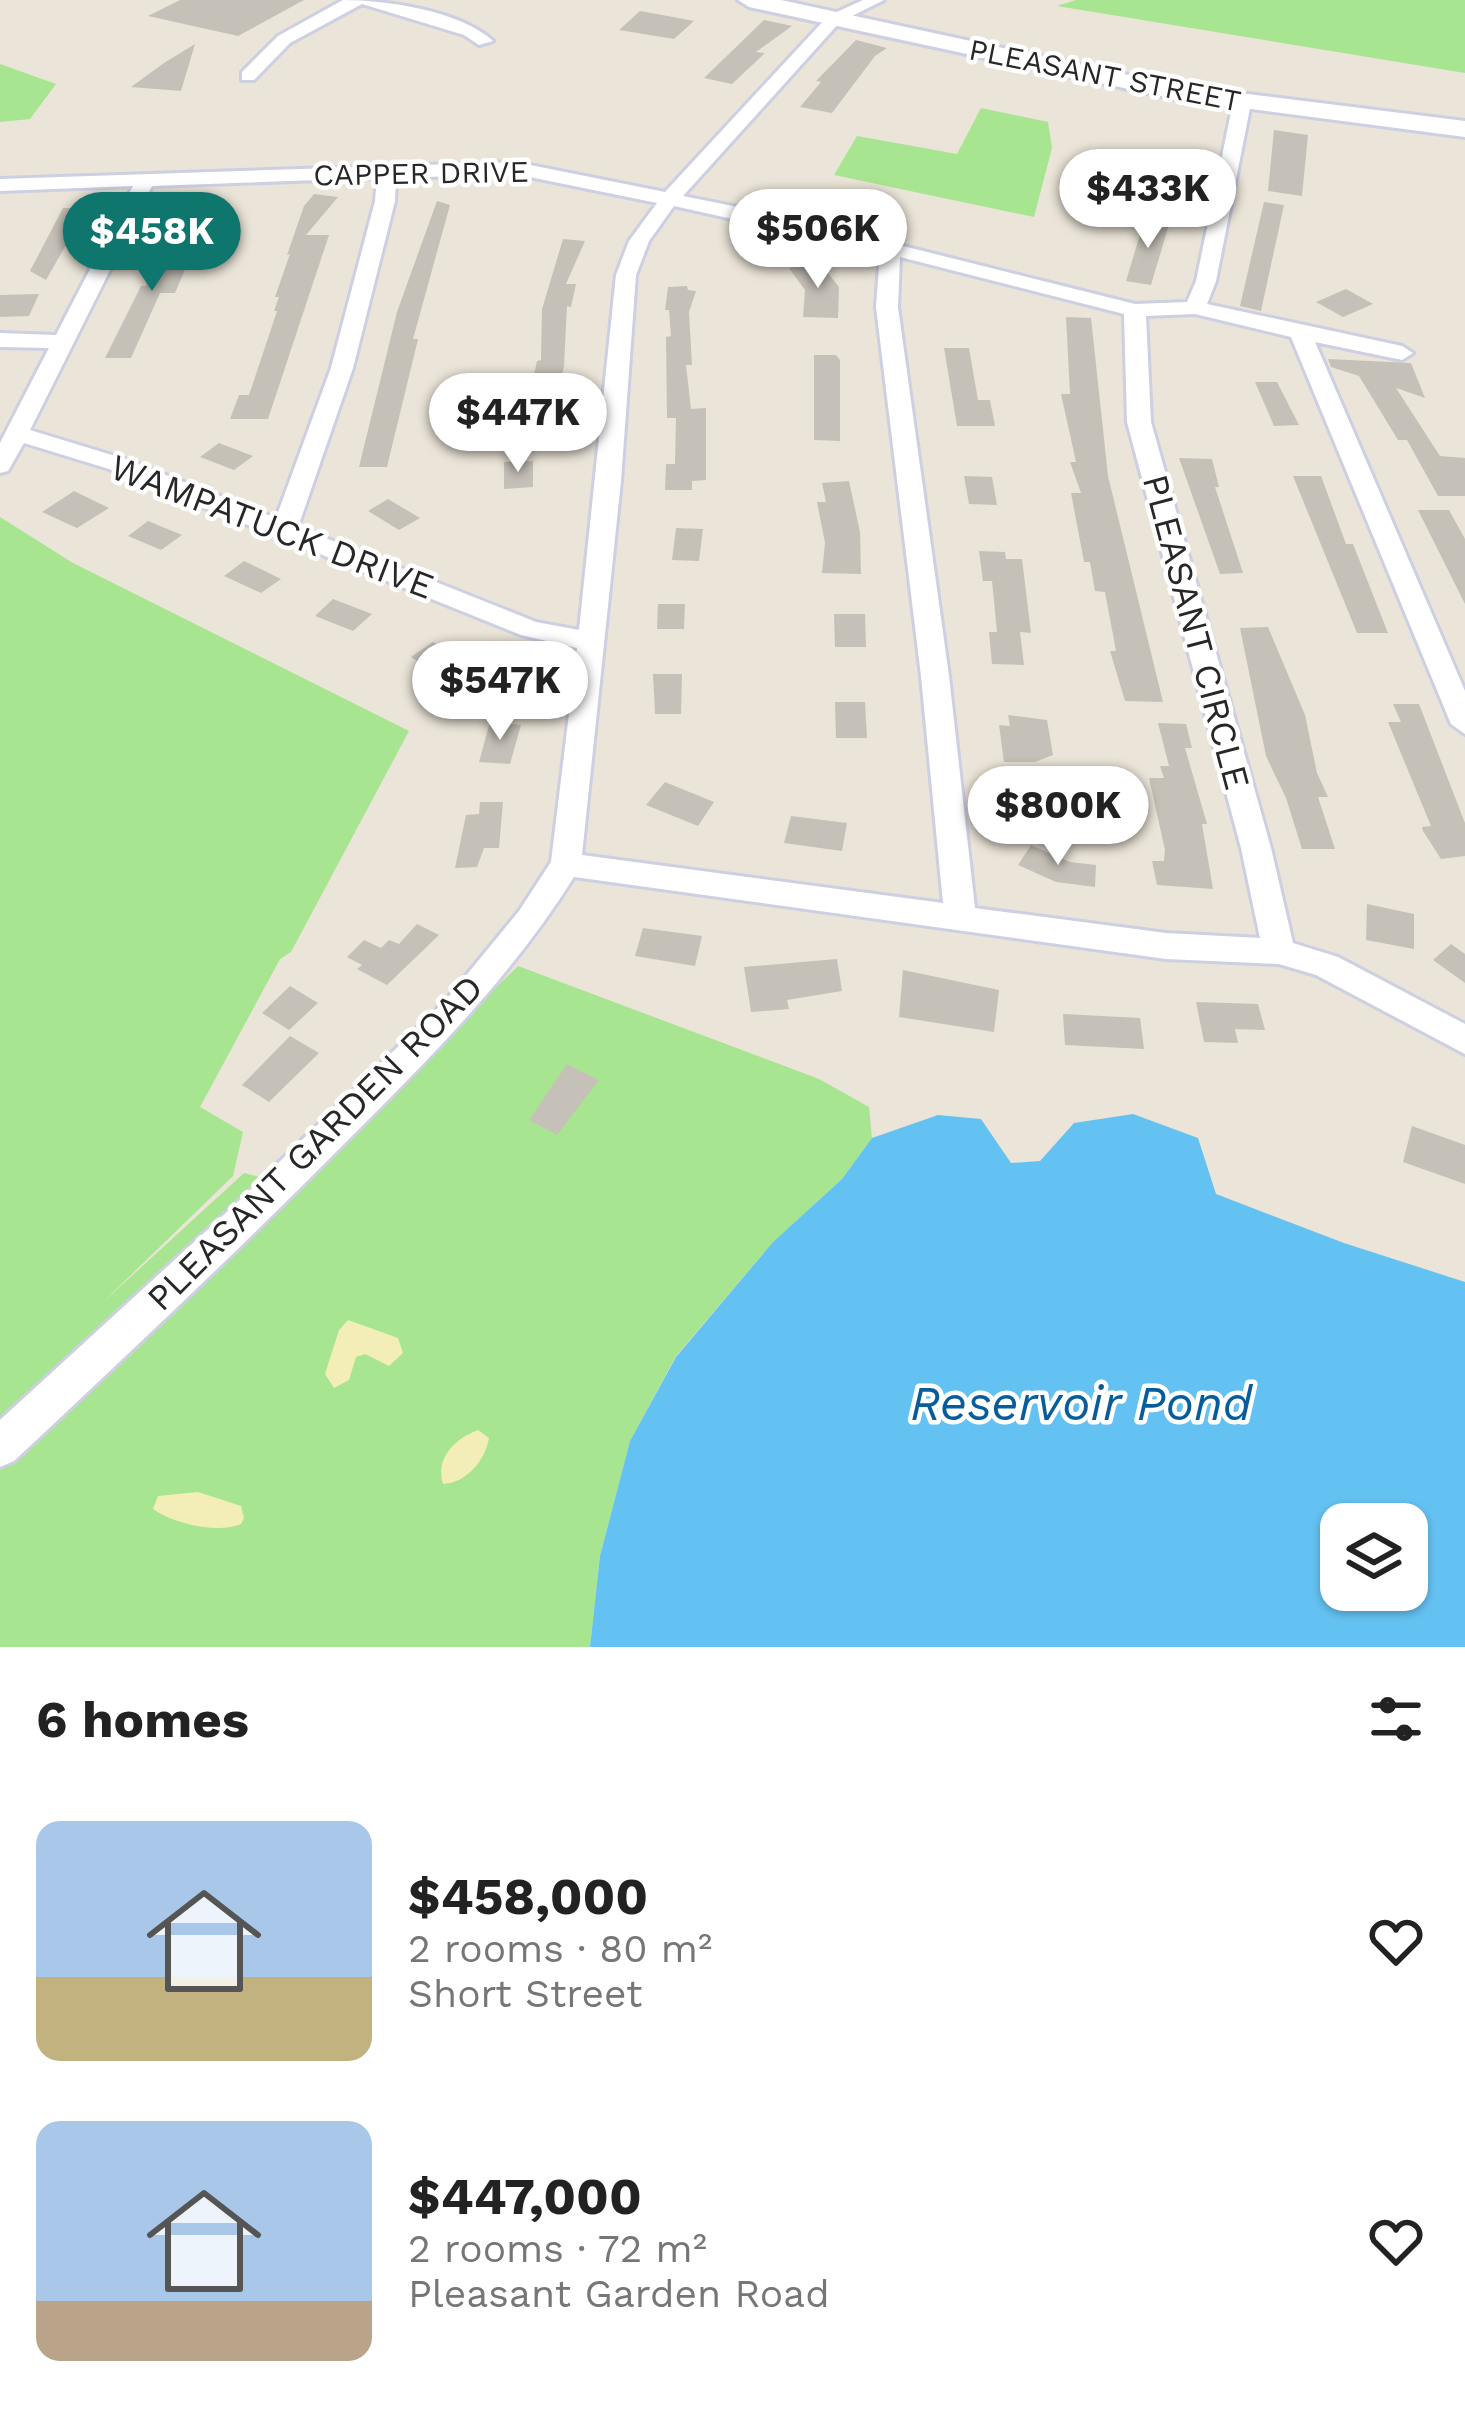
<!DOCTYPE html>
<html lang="en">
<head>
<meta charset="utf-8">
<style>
	:root { --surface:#fff; --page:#f2f2f2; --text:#222; --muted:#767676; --accent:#0f766e }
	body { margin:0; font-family:"Work Sans",sans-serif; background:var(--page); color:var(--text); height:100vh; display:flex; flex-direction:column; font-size:45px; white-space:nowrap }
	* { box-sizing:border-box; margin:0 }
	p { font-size:39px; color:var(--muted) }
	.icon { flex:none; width:66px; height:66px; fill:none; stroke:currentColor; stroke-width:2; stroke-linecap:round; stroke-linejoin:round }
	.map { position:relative; height:1647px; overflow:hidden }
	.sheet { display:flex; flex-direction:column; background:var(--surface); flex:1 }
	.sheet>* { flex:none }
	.fabs { position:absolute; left:1320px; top:1503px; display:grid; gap:24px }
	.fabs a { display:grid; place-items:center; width:108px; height:108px; border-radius:24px; background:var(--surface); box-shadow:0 3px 9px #0004; font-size:60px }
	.price { position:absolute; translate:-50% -102px; padding:0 27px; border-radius:42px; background:#fff; color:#222; font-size:39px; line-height:78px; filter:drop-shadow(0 3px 6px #0008) }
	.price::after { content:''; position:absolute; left:50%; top:72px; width:36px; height:27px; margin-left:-18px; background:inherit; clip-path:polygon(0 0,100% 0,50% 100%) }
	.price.active { background:var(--accent); color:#fff }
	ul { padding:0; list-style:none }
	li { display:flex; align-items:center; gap:36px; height:300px; padding:0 36px }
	li span { display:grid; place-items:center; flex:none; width:336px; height:240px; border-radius:24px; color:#555 }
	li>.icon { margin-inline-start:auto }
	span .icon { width:144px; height:144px; fill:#fffc; stroke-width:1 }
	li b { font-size:51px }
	h2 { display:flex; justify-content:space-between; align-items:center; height:144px; padding:0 36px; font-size:51px }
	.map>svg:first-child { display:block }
	.green { fill:#a7e591 }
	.sand { fill:#f3eeb8 }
	.water { fill:#64c2f3; fill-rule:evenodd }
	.building { fill:#c6c1b8 }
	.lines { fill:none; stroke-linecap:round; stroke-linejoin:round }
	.minor-casing { stroke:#cdcfe2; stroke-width:6 }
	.secondary-casing { stroke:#cdcfe2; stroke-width:6 }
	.minor { fill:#fff; fill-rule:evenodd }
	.secondary { fill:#fff; fill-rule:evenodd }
	.labels { text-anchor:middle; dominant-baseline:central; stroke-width:9; stroke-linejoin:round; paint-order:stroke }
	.far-street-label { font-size:30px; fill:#272727; stroke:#fff }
	.street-label { font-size:36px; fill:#272727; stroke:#fff }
	.near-water-label { font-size:48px; font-style:italic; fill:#075d9b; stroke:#fff }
</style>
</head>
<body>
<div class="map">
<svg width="1465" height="1647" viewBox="0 0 1465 1647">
	<rect width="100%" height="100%" fill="#ebe4d8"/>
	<path class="green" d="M1076,0H1465V73L1057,6Z
		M0,64L56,84L30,119L0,122Z
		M981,108L1048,122L1052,148L1034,217L834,175L857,136L957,154Z
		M0,517L73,563L409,731L291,952L280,959L200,1107L243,1132L233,1176L101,1304L244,1173L292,1185L518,966L819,1079L869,1107L872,1138L842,1179L773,1242L676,1356L630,1441L600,1556L590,1647H0Z"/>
	<path class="sand" d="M348,1320L398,1338L403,1353L389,1366L365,1354L356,1357L349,1380L334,1388L325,1374L339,1330Z
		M478,1430L489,1438C485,1461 466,1483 443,1484C435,1459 454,1439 478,1430Z
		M198,1492L241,1506L244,1518L241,1524C218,1534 174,1524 153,1509L158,1496Z"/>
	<path class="water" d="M1133,1114L1198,1138L1216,1194L1344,1243L1465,1282V1647H590L600,1556L630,1441L676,1357L773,1242L842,1179L872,1138L938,1115L981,1119L1011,1163L1040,1161L1074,1123ZM1341,1524H1407V1590H1341Z"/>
	<path class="building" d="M180,0H304L238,36L148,16Z
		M640,11L673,17L694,21L674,39L619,30Z
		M764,20L792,26L756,52L765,53L732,84L704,78Z
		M856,40L887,48L875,56L832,113L800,107L821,82L816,81Z
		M195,44L181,91L131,87L164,63Z
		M1274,130L1308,135L1302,196L1268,191Z
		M314,194L338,197L306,235H329L268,419H230L239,395H249L277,311H274L279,297H275L290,254L287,255L304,206Z
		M437,201L450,205L413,339H418L387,467H359L397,312Z
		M1264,202L1284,205L1261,311L1240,306Z
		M63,208H87L46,280L30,271Z
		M1145,218L1170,221L1151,285L1126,281Z
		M184,236L180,249L194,248L175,293H160L131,358H105L141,286H146L160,237Z
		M563,239L585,241L566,284H576L571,307L567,306L564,366L550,423L524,422L537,361L541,360L542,309Z
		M820,263L839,287L838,318L803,317L805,290L789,268Z
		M687,286L688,290L696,291L689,312L692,365H686L691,409L706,408V480L692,481V490H665L666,464H675L676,418H667L666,337L671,336L669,310H665L668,287Z
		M1346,289L1373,304L1343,317L1316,302Z
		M39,294L29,316L0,317V295Z
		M1066,317L1091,318L1108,476L1163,702L1125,701L1110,651H1116L1105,592L1095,591L1090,562H1084L1071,493H1081L1070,462H1076L1061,394H1070Z
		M944,348H969L978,400H990L995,426H957Z
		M814,355H836L840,360V441L814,440Z
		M1328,359L1411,363L1425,398L1396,388L1440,456L1465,458V496H1438L1407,440H1398L1359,376L1331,367Z
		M1255,382H1277L1299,425L1274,426Z
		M219,443L253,456L234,470L200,457Z
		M1179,458L1212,459L1219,487H1215L1243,573L1220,574Z
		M533,461V487L504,489V462Z
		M964,476L992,477L997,505L969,504Z
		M1293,476H1321L1346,544H1353L1388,633H1357Z
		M849,481L860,532L861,574L822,573L825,543L817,502H826L822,483Z
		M74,491L109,508L77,528L42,512Z
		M388,499L420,518L399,530L368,511Z
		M1418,510H1449L1465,539V604Z
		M148,521L182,535L161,550L128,536Z
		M676,528L703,529L699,561L672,560Z
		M979,551L1005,552L1006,559H1022L1031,633L1020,632L1024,665L992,664L989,632H997L992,581H983Z
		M244,561L281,579L261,593L224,576Z
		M333,599L372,614L353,631L315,616Z
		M658,604H685L684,629H657Z
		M834,614H865L866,647H835Z
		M1268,627L1305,715L1317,773L1328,797H1318L1335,849H1302L1286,798L1266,756L1240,628Z
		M433,642L470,665L447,680L411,657Z
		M653,674H682L681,714H655Z
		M835,702H865L867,738H836Z
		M1393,704H1419L1465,823V856L1441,859L1423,831L1422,827L1431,826L1388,722H1401Z
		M1008,715L1047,720L1053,755L1035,762H1004L999,725L1010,726Z
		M490,722L521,725L510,764L479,762Z
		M1158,723L1186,724L1192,748H1185L1207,824H1202L1213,889L1157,885L1152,861H1164L1165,850L1149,778H1164L1160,766H1169Z
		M665,782L714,802L698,826L646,805Z
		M480,802H503L499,848H484L477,867L455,868L466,815L479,814Z
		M791,816L847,823L842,851L784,843Z
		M1031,845L1070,862L1096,865L1095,887L1056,882L1018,865Z
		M1367,904L1414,914V949L1366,940Z
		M417,924L439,935L387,985L357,969L362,965L347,957L364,940L381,948L389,940L399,944Z
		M643,928L702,936L695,966L635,956Z
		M1451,944L1465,954V983L1433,960Z
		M837,959L842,991L787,1000L789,1009L751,1012L744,967Z
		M903,970L999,990L994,1032L899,1017Z
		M290,986L318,1003L289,1030L262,1013Z
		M1196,1002L1258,1004L1265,1030L1235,1029L1238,1043L1204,1042Z
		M1063,1014L1140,1018L1144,1049L1065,1045Z
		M290,1036L319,1053L269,1102L242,1085Z
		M567,1064L599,1080L557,1135L529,1120Z
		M1412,1126L1465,1145V1184L1403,1162Z"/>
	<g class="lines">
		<defs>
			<path id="minor" d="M343,0C386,0 461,11 493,41L479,45L464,35L362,4L290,43L254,80H242V72L278,36Z
				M863,0H884L840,22L683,196L787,217L1135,304L1187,302L1196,281L1233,103L1242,98L1251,103L1216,281L1207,304L1402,346L1413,353L1402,360L1315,342L1465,691V734L1451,724L1291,337L1195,314L1146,316L1151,422L1271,848L1293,943L1338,957L1465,1024V1054L1316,975L1279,964L1166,959L574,877C510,979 428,1060 343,1145C236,1253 125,1357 14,1461L0,1467V1420L241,1199L446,1000L519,911L551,862L577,648L521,635L109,469L24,443L8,471L0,473V443L49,348L0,347V333L56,335L133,186L0,191V179L515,162L665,192L828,16ZM515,174L657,203L629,241L616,275L579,630L536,622L298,527L353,368L395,201L396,178ZM377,178L375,201L331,368L276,518L125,459L30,430L152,186ZM674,206L880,252L876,307L921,676L943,903L582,855L621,481L636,275L649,241ZM900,257L1124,314L1127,422L1241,848L1260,938L1166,933L975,908L949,676L898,307Z"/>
			<path id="secondary" d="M738,0H781L1175,85L1465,121V137L1175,99L749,7Z"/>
		</defs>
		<use href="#minor" class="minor-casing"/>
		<use href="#secondary" class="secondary-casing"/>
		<use href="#minor" class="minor"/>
		<use href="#secondary" class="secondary"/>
	</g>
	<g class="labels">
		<g class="far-street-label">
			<text transform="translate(1105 75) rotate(11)">PLEASANT STREET</text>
			<text transform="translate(421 173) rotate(-1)">CAPPER DRIVE</text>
		</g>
		<g class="street-label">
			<text transform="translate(272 527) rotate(21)">WAMPATUCK DRIVE</text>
			<text transform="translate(1196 632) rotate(75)">PLEASANT CIRCLE</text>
			<text transform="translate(315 1143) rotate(-45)">PLEASANT GARDEN ROAD</text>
		</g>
		<g class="near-water-label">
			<text x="1081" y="1403">Reservoir Pond</text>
		</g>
	</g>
</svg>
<div class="fabs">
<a><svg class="icon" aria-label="layers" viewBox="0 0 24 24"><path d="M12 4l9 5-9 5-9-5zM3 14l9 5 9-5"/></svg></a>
</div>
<b class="price" style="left:1148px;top:251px">$433K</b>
<b class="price" style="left:818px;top:291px">$506K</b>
<b class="price active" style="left:152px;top:294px">$458K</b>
<b class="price" style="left:518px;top:475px">$447K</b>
<b class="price" style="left:500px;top:743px">$547K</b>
<b class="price" style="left:1058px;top:868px">$800K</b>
</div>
<section class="sheet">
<h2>6 homes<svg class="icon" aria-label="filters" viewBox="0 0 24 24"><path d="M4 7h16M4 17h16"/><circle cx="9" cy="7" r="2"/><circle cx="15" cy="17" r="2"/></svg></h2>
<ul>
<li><span style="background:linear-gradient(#a9c7e8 65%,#c2b280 0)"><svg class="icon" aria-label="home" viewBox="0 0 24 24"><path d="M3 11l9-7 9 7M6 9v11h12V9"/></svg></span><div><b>$458,000</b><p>2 rooms · 80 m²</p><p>Short Street</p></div><svg class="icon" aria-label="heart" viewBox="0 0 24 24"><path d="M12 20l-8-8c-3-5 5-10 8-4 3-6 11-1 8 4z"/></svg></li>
<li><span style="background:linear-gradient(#a9c7e8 75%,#b9a48a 0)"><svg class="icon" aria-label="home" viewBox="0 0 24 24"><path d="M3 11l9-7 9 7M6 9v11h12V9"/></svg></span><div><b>$447,000</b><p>2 rooms · 72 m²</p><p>Pleasant Garden Road</p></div><svg class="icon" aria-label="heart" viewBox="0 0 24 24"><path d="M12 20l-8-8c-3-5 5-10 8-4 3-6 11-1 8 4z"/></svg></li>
</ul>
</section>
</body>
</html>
